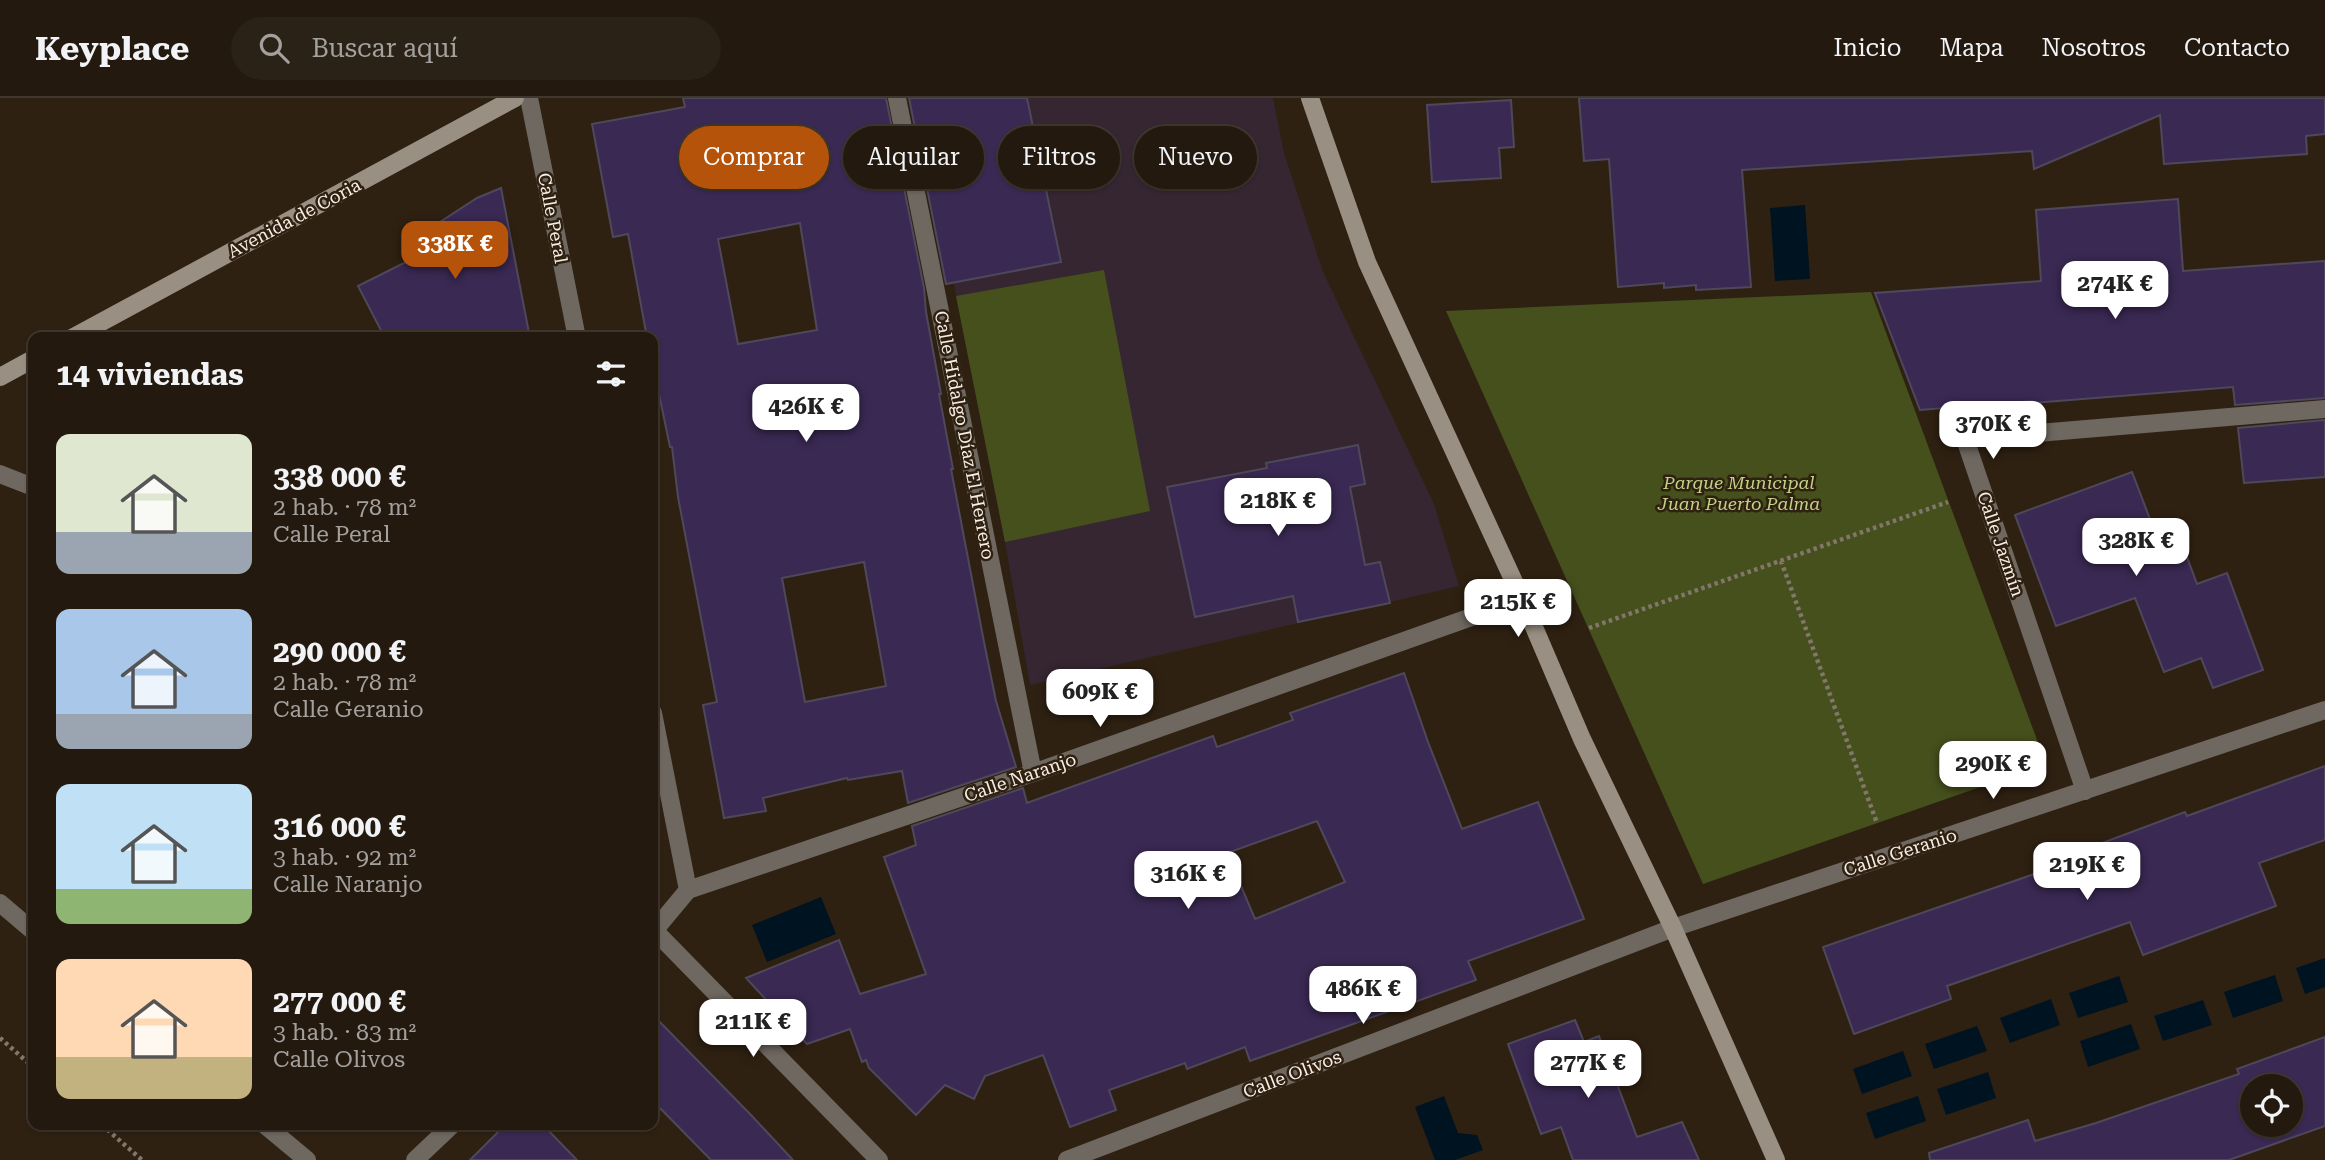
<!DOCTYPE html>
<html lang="es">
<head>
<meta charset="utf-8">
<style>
	:root { --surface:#23190e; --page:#2b2217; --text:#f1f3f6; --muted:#a3a09e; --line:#40382e; --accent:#b45309 }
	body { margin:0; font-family:"Roboto Serif",serif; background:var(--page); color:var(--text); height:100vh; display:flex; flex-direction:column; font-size:26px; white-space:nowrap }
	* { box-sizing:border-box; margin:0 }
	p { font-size:23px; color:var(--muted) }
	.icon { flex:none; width:38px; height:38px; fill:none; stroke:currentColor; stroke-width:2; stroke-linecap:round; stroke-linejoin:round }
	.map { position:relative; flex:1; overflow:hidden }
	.drawer { position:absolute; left:28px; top:234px; width:630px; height:798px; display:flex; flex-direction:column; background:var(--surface); border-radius:14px; box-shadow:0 2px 5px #0004,0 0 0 2px var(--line) }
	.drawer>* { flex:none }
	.top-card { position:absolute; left:679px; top:28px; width:665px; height:63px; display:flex; gap:14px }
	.controls { position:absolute; left:2240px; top:976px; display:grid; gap:14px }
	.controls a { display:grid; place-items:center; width:63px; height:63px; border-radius:50%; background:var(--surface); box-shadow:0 2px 5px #0004,0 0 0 2px var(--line); font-size:35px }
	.price { position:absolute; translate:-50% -60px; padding:0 16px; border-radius:14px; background:#fff; color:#222; font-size:23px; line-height:46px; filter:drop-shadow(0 2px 4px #0008) }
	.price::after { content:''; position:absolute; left:50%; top:42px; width:21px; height:16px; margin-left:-10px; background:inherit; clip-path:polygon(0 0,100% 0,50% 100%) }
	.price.on { background:var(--accent); color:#fff }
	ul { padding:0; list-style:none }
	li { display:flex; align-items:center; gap:21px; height:175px; padding:0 28px }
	li span { display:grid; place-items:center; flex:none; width:196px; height:140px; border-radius:14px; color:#555 }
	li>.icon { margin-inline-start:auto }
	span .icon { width:84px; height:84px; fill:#fffc; stroke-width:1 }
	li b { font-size:30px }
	h2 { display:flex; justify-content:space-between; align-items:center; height:84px; padding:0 28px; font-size:30px }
	.tag { padding:0 24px; border-radius:32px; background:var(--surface); box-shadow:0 2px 5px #0004,0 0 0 2px var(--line); font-size:24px; line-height:63px }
	.tag.on { background:var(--accent); color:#fff }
	header { display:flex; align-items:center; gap:42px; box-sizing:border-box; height:98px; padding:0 35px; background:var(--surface); border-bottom:2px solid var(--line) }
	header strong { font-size:33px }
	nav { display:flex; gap:38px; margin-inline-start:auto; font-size:24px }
	.search { width:490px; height:63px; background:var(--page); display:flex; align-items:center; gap:18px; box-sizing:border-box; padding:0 24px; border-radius:38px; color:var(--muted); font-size:26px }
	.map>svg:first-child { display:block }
	.education { fill:#352631 }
	.green { fill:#46501d }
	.water { fill:#001321 }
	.building { fill:#3a2953; stroke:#4f485b; stroke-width:2; fill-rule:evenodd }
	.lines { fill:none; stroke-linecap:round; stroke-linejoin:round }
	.path { stroke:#83766a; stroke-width:4.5; stroke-dasharray:3.5 3.5; stroke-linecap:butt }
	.minor { stroke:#6e6860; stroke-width:18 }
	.secondary { stroke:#998f82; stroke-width:18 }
	.labels { text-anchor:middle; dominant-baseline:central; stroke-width:5; stroke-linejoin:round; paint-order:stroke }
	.street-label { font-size:18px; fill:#f7ede4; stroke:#2f2112 }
	.park-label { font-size:18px; font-style:italic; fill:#c0d283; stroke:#2f2112 }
</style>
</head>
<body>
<header>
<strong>Keyplace</strong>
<div class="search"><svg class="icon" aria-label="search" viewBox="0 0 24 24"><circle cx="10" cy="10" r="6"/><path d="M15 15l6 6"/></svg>Buscar aquí</div>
<nav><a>Inicio</a><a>Mapa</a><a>Nosotros</a><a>Contacto</a></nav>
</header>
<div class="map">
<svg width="2325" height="1062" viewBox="0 0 2325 1062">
	<rect width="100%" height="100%" fill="#2f2112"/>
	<path class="education" d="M917,0H1273L1284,55L1323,174L1434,406L1459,488L1030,587L1005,444Z"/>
	<path class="green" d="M1104,172L1150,413L1005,444L956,198Z
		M1871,194L2046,666L1703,786L1446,213Z"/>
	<path class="water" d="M1805,107L1810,181L1775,183L1770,110Z
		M821,799L836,836L767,864L752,827Z
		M2325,860V889L2305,896L2296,870Z
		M2275,877L2283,903L2233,920L2224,894Z
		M2119,878L2128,904L2078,920L2069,895Z
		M2051,901L2060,927L2010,945L2000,920Z
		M2203,902L2212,927L2163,943L2154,918Z
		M2131,926L2140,951L2088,969L2080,943Z
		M1977,928L1987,953L1934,971L1925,946Z
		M1903,953L1912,978L1862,996L1853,971Z
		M1988,974L1996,1000L1946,1017L1937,991Z
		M1444,998L1458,1035L1477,1037L1483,1052L1455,1062H1435L1415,1009Z
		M1918,998L1926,1023L1875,1041L1866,1015Z"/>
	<path class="building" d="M683,0H886L924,190L926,214L941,296H939L953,371H951L984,544L996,603L1016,669L908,705L902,673L848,682L847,680L763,700L766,713L724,720L703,607L717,604L678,399L672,349H670L653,267V240H647L628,136L613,139L592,26L685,9ZM800,125L817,232L738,246L718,141ZM864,464L886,588L805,604L782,480Z
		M909,0H1027L1061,164L946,186Z
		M1579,0H2325V36L2306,38L2307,56L2164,66L2160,17L2034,71L2032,53L1742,72L1751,189L1696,192V187L1664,190V185L1618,189L1609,61L1584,63Z
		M1511,2L1514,49L1499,50L1501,80L1432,84L1427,7Z
		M501,90L530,240H385L358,188L432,151L423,135L477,100Z
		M2178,101L2183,173L2325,163V300L2235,307L2233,289L2033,305L2032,303L1920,312L1875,195L2041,183L2036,112Z
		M2325,322V379L2244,385L2238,330Z
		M1358,347L1365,386L1350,389L1365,467L1380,464L1390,505L1298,524L1293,498L1195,519L1167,389L1267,370L1266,365Z
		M2132,374L2161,450L2181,443L2197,486L2227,475L2263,572L2213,590L2201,560L2164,574L2135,500L2056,528L2015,417Z
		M1404,575L1428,644L1462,731L1538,704L1584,821L1468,863L1476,882L1250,963L1245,949L1187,971L1185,965L1109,992L1116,1012L1070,1029L1043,957L985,978L974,1001L945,987L916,1017L869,970L866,962L862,964L850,931L807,946L746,880L839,842L860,896L926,876L884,759L916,747L912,728L1023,690L1027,705L1213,638L1217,649L1293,622L1290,615ZM1317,723L1345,784L1255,821L1227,755Z
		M2325,668V742L2259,765L2276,808L2143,857L2130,824L1947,888L1951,901L1854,936L1823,849L2104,752L2102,745L2185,714L2187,718Z
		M653,917L751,1017L793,1062H711L653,1003Z
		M1575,922L1584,944L1599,938L1637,1039L1682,1024L1699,1062H1573L1561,1029L1541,1036L1508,946Z
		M2325,939V1028L2229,1062H1930L1929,1055L2028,1022L2035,1043L2096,1025L2239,976L2237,971ZM2252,989H2291V1027H2252Z
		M505,1027H543L577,1062H470Z"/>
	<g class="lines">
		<path class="path" d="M1781,463L1877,725
			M1589,530L1948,404
			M0,940L33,969
			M102,1027L142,1062"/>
		<path class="minor" d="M529,0L577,240
			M897,0L1033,675
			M0,376L33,389
			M653,615L688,792
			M2085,693L1965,341L2325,311
			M0,805L33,833
			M653,831L879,1062
			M653,834L688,792L1033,675L1522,501
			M265,1027L307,1062
			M415,1062L452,1027
			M1067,1062L1673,830L2325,612"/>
		<path class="secondary" d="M1310,0L1367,164L1522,501L1582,641L1673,830L1776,1062
			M72,240L515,0
			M0,279L33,261"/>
	</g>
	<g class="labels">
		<g class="street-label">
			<text transform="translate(294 120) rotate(-28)">Avenida de Coria</text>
			<text transform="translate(553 120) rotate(79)">Calle Peral</text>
			<text transform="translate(965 337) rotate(79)">Calle Hidalgo Díaz El Herrero</text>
			<text transform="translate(2001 446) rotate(71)">Calle Jazmín</text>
			<text transform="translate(1020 679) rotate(-19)">Calle Naranjo</text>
			<text transform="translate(1900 754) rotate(-18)">Calle Geranio</text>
			<text transform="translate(1292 976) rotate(-21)">Calle Olivos</text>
		</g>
		<g class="park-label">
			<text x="1739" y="384">Parque Municipal<tspan x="1739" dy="21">Juan Puerto Palma</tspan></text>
		</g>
	</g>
</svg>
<div class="controls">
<a><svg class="icon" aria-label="locate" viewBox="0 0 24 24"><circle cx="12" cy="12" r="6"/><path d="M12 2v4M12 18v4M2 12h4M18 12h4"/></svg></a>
</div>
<b class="price on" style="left:455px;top:183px">338K €</b>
<b class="price" style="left:2115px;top:223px">274K €</b>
<b class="price" style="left:806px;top:346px">426K €</b>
<b class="price" style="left:1993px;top:363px">370K €</b>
<b class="price" style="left:1278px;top:440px">218K €</b>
<b class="price" style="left:2136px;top:480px">328K €</b>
<b class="price" style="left:1518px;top:541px">215K €</b>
<b class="price" style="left:1100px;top:631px">609K €</b>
<b class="price" style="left:1993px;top:703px">290K €</b>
<b class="price" style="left:2087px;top:804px">219K €</b>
<b class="price" style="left:1188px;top:813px">316K €</b>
<b class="price" style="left:1363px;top:928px">486K €</b>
<b class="price" style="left:753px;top:961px">211K €</b>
<b class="price" style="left:1588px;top:1002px">277K €</b>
<div class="top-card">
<a class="tag on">Comprar</a>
<a class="tag">Alquilar</a>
<a class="tag">Filtros</a>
<a class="tag">Nuevo</a>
</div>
<section class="drawer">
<h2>14 viviendas<svg class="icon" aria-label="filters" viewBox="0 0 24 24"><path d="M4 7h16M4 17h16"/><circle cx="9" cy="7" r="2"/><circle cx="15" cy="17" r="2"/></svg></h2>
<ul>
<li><span style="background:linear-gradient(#dfe7d0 70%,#9aa5b1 0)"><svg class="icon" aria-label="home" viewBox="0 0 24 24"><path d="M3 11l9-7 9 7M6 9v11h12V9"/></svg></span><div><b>338 000 €</b><p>2 hab. · 78 m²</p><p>Calle Peral</p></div></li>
<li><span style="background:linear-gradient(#a9c7e8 75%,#9aa5b1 0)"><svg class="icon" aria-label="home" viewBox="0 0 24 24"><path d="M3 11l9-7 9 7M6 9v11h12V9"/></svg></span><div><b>290 000 €</b><p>2 hab. · 78 m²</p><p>Calle Geranio</p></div></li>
<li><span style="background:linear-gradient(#bfe0f5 75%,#8fb573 0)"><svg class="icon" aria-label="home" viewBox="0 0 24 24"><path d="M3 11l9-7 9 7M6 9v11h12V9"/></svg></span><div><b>316 000 €</b><p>3 hab. · 92 m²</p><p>Calle Naranjo</p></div></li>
<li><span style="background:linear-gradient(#ffd9b3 70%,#c2b280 0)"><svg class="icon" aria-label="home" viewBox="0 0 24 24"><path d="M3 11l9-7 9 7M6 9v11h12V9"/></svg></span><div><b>277 000 €</b><p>3 hab. · 83 m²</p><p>Calle Olivos</p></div></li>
</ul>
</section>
</div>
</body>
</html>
